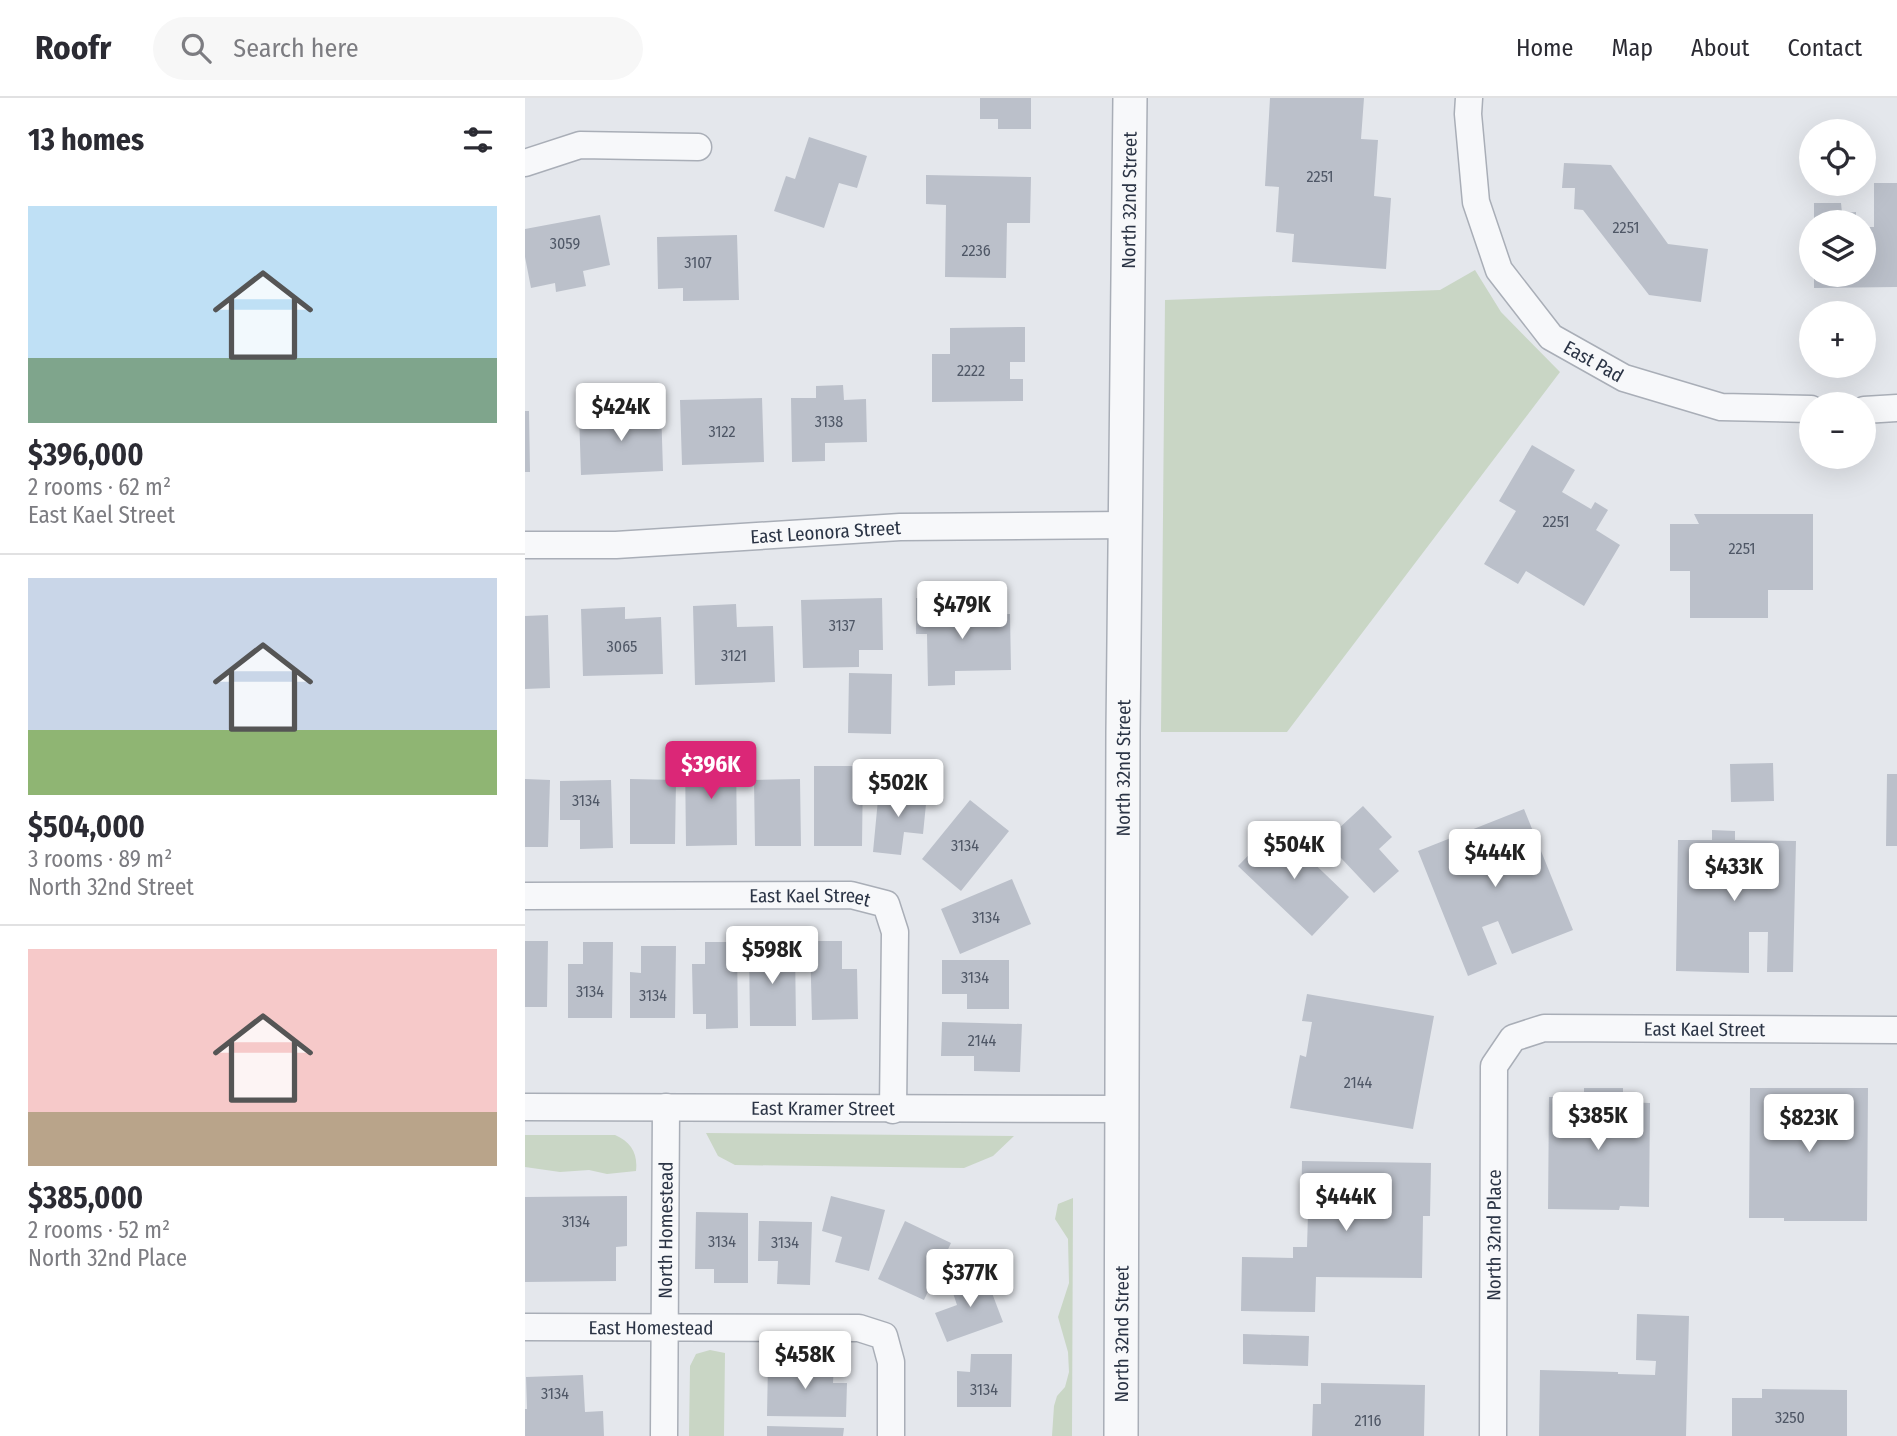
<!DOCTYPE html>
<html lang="en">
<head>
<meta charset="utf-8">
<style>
	:root { --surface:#fff; --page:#f7f7f7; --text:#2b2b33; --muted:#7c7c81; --line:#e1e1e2; --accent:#db2777 }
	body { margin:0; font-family:"Fira Sans Condensed",sans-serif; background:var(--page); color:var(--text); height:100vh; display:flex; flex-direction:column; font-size:26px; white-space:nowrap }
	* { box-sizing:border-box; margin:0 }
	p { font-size:23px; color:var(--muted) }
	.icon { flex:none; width:38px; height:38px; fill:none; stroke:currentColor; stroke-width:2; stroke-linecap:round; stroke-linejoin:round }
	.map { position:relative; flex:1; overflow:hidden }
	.drawer { display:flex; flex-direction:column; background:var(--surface); width:525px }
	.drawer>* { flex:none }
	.tools { position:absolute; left:1274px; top:21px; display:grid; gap:14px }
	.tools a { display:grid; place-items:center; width:77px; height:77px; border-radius:50%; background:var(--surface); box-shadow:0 7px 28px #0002; font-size:35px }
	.price { position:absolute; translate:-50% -60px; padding:0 16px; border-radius:7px; background:#fff; color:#222; font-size:23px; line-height:46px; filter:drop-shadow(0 2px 4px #0008) }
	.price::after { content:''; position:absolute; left:50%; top:42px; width:21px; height:16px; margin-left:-10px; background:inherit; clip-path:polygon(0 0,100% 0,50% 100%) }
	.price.current { background:var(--accent); color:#fff }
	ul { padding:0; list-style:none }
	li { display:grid; align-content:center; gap:14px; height:371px; padding:0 28px }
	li+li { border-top:2px solid var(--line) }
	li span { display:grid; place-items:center; height:217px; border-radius:0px; color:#555 }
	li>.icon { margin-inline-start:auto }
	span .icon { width:126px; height:126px; fill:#fffc; stroke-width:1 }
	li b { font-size:30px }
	h2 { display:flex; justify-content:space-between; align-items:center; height:84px; padding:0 28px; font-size:30px }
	header { display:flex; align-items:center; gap:42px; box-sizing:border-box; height:98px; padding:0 35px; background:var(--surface); border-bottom:2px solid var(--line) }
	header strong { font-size:33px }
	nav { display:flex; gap:38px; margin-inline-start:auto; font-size:24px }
	.search { width:490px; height:63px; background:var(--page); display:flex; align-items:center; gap:18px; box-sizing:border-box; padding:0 24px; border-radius:38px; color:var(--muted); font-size:26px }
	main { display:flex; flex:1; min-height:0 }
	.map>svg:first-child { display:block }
	.green { fill:#c9d6c5 }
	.building { fill:#bbc0ca }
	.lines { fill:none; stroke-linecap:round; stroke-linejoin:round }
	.minor-casing { stroke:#a9aeb7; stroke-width:29 }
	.tertiary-casing { stroke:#a9aeb7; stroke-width:36 }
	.minor { stroke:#f7f8fa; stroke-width:26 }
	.tertiary { stroke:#f7f8fa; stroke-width:33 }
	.labels { text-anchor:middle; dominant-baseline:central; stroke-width:6; stroke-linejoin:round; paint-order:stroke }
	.number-label { font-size:16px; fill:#4f5766 }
	.street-label { font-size:19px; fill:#2b3445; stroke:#f4f6f9 }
</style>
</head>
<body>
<header>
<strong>Roofr</strong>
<div class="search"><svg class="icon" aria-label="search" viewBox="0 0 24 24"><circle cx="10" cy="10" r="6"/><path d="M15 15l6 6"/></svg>Search here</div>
<nav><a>Home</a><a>Map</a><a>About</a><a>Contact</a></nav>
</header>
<main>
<section class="drawer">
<h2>13 homes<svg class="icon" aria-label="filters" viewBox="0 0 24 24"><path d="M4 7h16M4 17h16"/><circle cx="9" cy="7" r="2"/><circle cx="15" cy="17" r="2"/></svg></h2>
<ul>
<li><span style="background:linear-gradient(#bfe0f5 70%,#7fa58c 0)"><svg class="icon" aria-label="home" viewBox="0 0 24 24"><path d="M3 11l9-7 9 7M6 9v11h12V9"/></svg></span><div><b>$396,000</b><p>2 rooms · 62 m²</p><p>East Kael Street</p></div></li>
<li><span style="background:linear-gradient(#c9d6e8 70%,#8fb573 0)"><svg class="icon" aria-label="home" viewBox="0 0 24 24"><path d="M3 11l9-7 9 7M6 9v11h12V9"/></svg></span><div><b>$504,000</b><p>3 rooms · 89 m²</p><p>North 32nd Street</p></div></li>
<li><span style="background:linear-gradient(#f6c9c9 75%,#b9a48a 0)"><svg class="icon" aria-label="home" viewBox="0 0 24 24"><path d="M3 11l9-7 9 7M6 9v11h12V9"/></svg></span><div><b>$385,000</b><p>2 rooms · 52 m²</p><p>North 32nd Place</p></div></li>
</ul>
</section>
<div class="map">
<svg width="1372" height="1338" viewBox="0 0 1372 1338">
	<rect width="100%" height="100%" fill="#e4e7ec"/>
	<path class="green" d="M950,172L976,214L1035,274L762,634H636L640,202L915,192Z
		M181,1035L489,1038L468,1058L439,1070L210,1067L193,1058Z
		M0,1037H90C106,1044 113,1055 111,1073L82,1076L64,1072L35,1074L0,1069Z
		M548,1100L547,1338H527L529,1308L532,1298L540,1289L544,1274L543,1254L533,1219L544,1185L543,1141L530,1121L533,1106Z
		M185,1252L200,1255L199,1338H164L165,1268L171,1256Z"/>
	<path class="building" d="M455,0H506V31H473V21H455Z
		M745,0H839L836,41L853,42L849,98L866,100L861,171L767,164L769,136L751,134L754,89L740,88Z
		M284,39L342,58L332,90L314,85L299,130L249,113L261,78L270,81Z
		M1039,65L1086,67L1143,146L1183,151L1176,204L1124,197L1058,112L1049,111L1050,90H1037Z
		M401,77L506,79L505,125H482L481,180L420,179L421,107L401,106Z
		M1349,85H1372V189L1289,190V177H1339V129H1349Z
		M1289,105H1316L1317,115L1331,114V124H1289Z
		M75,117L85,167L58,173L61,188L31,194L30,185L6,190L0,159V131Z
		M212,137L214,202L158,203V190L133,191L132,139Z
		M500,229V264H485V281H498V303L407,304V256H425V230Z
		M318,287L319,302L341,301L342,344L300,345V363L267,364L266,300H291V288Z
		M237,300L239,364L157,367L155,302Z
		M136,309L138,373L56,377L54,315L84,314L85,327L105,326L104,310Z
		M0,313H4L5,374H0Z
		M1007,347L1050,372L1037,394L1066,411L1070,404L1083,412L1071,432L1095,447L1059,508L1001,473L993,486L959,466L991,413L974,403Z
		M1169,416H1288V492H1243V520H1165V473H1145V426H1174Z
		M357,500L358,552H334V569L278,570L276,502Z
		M391,500H428V517L485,516L486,572L430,573V587L403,588L402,536H391Z
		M211,506L212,529L248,528L250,584L170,587L168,508Z
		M100,509V521L136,519L138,576L58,578L56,511Z
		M23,517L25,590L0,591V518Z
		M324,575L367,576L366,636L323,635Z
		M211,658L212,747L161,748L160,659Z
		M1248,665L1249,703L1206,704L1205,666Z
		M289,668H338L337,748H289Z
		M1362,676H1372V748H1361Z
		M0,681L25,682L23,749H0Z
		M105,681L151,682L150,746H105Z
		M275,681L276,748H230L229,682Z
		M86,682L88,750L55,751V722H35V683Z
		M354,691L402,696L398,736L379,734L376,757L348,754Z
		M445,702L484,733L436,793L397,761Z
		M838,708L867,739L854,751L874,773L849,795L800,743Z
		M999,711L1048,832L987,856L973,823L957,829L972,866L943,878L893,753Z
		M751,729L824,799L787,838L713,768Z
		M1187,732L1210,733V742L1271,743L1268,874H1242L1243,834H1224V875L1151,873L1153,742H1187Z
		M487,781L506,826L435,856L416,811Z
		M0,843H23L22,909H0Z
		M285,843H317V871H332L333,921L287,922Z
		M58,844H88L87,920H43V866H58Z
		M180,844H212L213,930L181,931V916H168L167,866H180Z
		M224,847H270L271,928H225Z
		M116,848H151L150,920H105V874L116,875Z
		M417,862H484V911H442V896H417Z
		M782,896L909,918L888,1031L765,1010L775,957L781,959L787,924L777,923Z
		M417,924L497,926L495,974L449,973V958H416Z
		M1059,990H1098V1004L1125,1005L1124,1109L1095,1108L1094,1112L1023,1111L1024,999H1059Z
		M1225,990H1343L1342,1123H1259V1120H1224Z
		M777,1063L906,1065L905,1118H898L897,1180L791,1179L790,1214L716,1213L717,1159L768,1160V1149H782L783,1116H776Z
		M102,1098V1148L91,1149V1183L0,1184V1099Z
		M306,1098L360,1112L344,1173L310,1164L317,1139L297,1133Z
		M171,1114L223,1115V1185H189V1171H170Z
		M234,1123L287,1124L285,1187L252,1186L253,1163H233Z
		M380,1123L426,1145L399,1202L353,1181Z
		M459,1174L478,1224L422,1244L410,1215L432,1207L425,1186Z
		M1112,1216L1164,1218L1161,1338H1014L1015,1272L1093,1274V1276L1130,1277L1131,1263L1111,1262Z
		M718,1236L784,1238L783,1268L718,1266Z
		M446,1256H487L486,1309H432V1273L445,1274Z
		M243,1265L309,1266L308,1285H322L321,1319L242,1318Z
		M58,1277L60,1314L78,1313L79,1338H0V1311H2L1,1279Z
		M796,1285L900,1287L899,1338H787L788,1306H796Z
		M1237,1291L1322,1292V1338H1207V1300H1237Z
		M242,1328L319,1330L318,1338H242Z"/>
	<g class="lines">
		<defs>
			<g id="minor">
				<path id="s1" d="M944,0L943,16L951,104L974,172L1026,239L1099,280L1196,309L1286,311"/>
				<path d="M0,65L55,47L173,49"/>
				<path d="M1339,312L1372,310"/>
				<path id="s2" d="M0,447H91L375,429L601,427"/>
				<path id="s3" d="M0,798L326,797L361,806L370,834L368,1012"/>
				<path id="s4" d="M0,1009L597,1011"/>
				<path id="s5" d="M0,1229L334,1230L359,1238L366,1264V1338"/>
				<path id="s6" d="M139,1338L141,1009"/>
				<path id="s7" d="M968,1338L969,968L988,940L1019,930L1372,932"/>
			</g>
			<g id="tertiary">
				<path id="s8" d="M596,1338L598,634L605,0"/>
			</g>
		</defs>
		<use href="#minor" class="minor-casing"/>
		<use href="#tertiary" class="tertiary-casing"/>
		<use href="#minor" class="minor"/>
		<use href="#tertiary" class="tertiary"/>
	</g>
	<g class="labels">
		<g class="number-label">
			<text x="795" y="78">2251</text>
			<text x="1101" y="129">2251</text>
			<text x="40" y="145">3059</text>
			<text x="451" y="152">2236</text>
			<text x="173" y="164">3107</text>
			<text x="446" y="272">2222</text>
			<text x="304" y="323">3138</text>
			<text x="197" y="333">3122</text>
			<text x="1031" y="423">2251</text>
			<text x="1217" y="450">2251</text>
			<text x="317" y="527">3137</text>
			<text x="97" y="548">3065</text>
			<text x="209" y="557">3121</text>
			<text x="61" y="702">3134</text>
			<text x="440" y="747">3134</text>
			<text x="461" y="819">3134</text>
			<text x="450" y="879">3134</text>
			<text x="65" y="893">3134</text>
			<text x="128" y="897">3134</text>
			<text x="457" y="942">2144</text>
			<text x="833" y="984">2144</text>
			<text x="51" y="1123">3134</text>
			<text x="197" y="1143">3134</text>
			<text x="260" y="1144">3134</text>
			<text x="459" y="1291">3134</text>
			<text x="30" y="1295">3134</text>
			<text x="1265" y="1319">3250</text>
			<text x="843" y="1322">2116</text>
		</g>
		<g class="street-label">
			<text stroke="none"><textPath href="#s8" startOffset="1236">North 32nd Street</textPath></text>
			<text stroke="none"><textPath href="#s1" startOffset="310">East Pad</textPath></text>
			<text stroke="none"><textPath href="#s2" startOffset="301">East Leonora Street</textPath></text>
			<text stroke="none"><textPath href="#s8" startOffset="668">North 32nd Street</textPath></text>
			<text stroke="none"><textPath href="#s3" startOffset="285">East Kael Street</textPath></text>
			<text stroke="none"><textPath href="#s7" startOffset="597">East Kael Street</textPath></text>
			<text stroke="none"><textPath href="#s4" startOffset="298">East Kramer Street</textPath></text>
			<text stroke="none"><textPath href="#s6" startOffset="206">North Homestead</textPath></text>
			<text stroke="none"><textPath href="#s7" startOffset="201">North 32nd Place</textPath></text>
			<text stroke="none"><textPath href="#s5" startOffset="126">East Homestead</textPath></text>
			<text stroke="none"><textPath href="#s8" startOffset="102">North 32nd Street</textPath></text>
		</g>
	</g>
</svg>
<div class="tools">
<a><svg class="icon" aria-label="locate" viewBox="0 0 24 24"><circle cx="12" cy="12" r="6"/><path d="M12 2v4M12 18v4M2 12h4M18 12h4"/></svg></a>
<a><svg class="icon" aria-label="layers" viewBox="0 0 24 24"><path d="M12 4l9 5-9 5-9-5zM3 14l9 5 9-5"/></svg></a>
<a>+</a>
<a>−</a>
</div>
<b class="price" style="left:96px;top:345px">$424K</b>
<b class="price" style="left:437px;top:543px">$479K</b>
<b class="price current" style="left:186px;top:703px">$396K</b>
<b class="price" style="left:373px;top:721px">$502K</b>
<b class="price" style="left:769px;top:783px">$504K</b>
<b class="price" style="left:970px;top:791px">$444K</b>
<b class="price" style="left:1209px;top:805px">$433K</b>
<b class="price" style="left:247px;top:888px">$598K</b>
<b class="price" style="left:1073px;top:1054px">$385K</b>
<b class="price" style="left:1284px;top:1056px">$823K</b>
<b class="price" style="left:821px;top:1135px">$444K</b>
<b class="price" style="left:445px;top:1211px">$377K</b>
<b class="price" style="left:280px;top:1293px">$458K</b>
</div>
</main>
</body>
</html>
